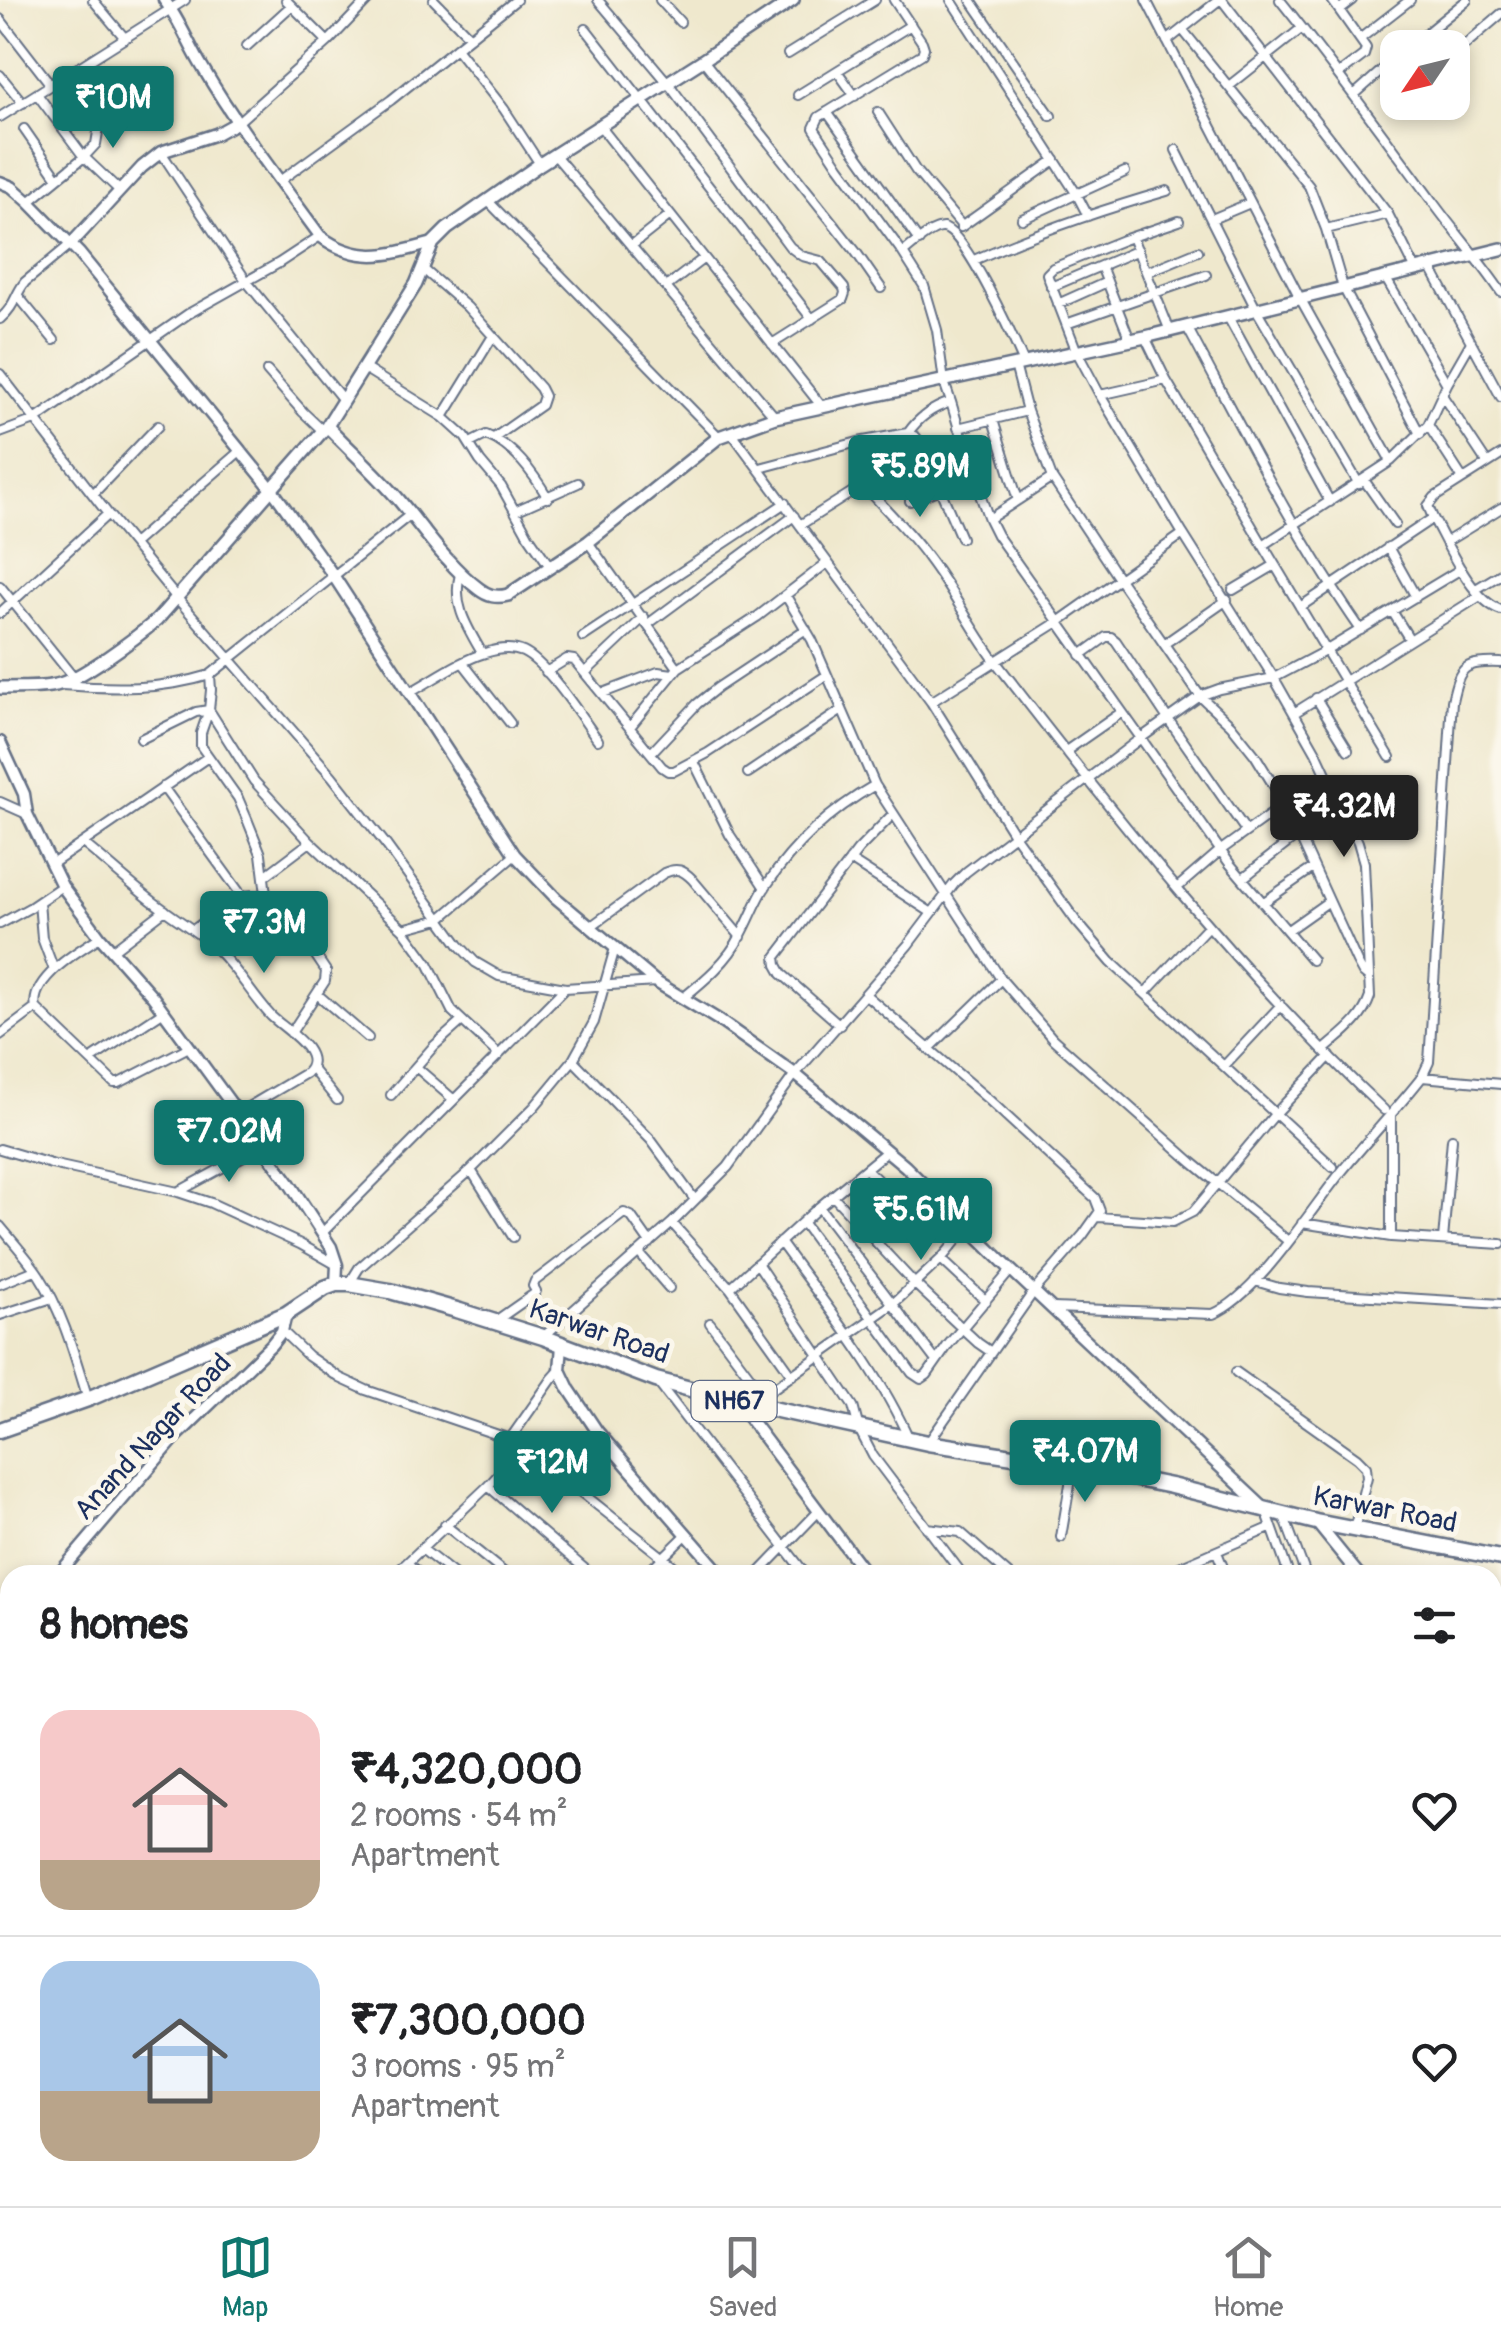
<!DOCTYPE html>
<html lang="en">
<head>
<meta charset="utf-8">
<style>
	:root { --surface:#fff; --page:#f6f6f6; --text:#202124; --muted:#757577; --line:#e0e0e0; --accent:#0f766e }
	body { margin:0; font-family:Pangolin,sans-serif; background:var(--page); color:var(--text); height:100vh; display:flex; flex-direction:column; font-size:38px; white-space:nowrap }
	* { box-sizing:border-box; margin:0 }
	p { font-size:32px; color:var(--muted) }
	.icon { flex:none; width:55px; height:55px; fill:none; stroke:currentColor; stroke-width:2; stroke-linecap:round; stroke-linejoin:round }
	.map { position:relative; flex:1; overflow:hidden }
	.side { position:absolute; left:0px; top:1565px; width:1502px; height:642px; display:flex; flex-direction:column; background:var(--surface); border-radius:30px 30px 0 0; box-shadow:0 5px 15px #0003 }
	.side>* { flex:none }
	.needle { width:65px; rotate:235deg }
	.buttons { position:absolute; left:1380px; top:30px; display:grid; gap:20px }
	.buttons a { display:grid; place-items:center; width:90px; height:90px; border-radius:20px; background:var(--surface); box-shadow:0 5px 15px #0003; font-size:50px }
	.price { position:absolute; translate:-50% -85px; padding:0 22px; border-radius:10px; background:var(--accent); color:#fff; font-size:32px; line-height:65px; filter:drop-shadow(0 2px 5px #0008) }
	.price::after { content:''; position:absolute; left:50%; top:60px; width:30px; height:22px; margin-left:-15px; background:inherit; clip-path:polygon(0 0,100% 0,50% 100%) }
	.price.current { background:#222; color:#fff }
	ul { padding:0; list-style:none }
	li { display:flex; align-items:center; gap:30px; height:250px; padding:0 40px }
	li+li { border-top:2px solid var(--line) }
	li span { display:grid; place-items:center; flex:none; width:280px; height:200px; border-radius:30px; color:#555 }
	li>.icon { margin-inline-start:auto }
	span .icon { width:120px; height:120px; fill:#fffc; stroke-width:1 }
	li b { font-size:42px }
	h2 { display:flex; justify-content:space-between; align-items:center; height:120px; padding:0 40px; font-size:42px }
	.tab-bar { display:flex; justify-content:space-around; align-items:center; height:140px; border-top:2px solid var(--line); background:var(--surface); font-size:28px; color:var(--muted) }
	.tab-bar a { display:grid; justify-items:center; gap:5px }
	.tab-bar .current { color:var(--accent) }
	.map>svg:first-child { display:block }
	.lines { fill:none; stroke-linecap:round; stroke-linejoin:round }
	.minor-casing { stroke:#657085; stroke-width:12 }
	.tertiary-casing { stroke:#657085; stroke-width:15 }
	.secondary-casing { stroke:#657085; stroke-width:16 }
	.trunk-casing { stroke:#657085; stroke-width:19 }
	.minor { stroke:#fff; stroke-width:8 }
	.tertiary { stroke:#fff; stroke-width:10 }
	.secondary { stroke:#fff; stroke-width:11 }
	.trunk { stroke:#fff; stroke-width:14 }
	.labels { text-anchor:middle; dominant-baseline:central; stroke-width:10; stroke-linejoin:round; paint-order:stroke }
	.shield { fill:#fbf7ec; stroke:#5e6b89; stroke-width:2.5 }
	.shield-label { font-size:25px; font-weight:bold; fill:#1b2f5e }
	.street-label { font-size:28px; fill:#1b2f5e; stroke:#fbf7ec }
</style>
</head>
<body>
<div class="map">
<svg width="1501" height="2206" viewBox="0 0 1501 2206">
	<rect width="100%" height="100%" fill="#fbf7ec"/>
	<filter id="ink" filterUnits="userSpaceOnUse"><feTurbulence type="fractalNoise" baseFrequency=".01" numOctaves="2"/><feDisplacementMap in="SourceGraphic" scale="20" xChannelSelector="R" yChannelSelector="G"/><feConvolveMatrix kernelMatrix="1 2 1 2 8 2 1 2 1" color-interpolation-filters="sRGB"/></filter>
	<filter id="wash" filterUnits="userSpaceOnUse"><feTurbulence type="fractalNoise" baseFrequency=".0048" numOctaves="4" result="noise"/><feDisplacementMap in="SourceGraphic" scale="40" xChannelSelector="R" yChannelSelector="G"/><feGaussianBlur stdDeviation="2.25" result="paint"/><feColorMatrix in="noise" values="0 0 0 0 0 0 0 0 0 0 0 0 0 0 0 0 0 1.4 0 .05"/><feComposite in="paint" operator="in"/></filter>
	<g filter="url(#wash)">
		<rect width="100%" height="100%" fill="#efe8cd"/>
	</g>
	<g filter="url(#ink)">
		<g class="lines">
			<defs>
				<path id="minor" d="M93,0L124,37
					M286,0L328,42
					M434,0L470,37
					M598,0L668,83L790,247L802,256L821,261L844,288L845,293L843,299L772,344
					M660,0L680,22
					M894,0L922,42L924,48L922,54L819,117L814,128L839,166L903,253L924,286L937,330L944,382L951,402L973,476L989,519L997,535L1230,864L1312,960
					M951,0L1076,193L1088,216
					M971,0L1051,116
					M1146,0L1300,298L1391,461L1263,545
					M1222,0L1388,214L1416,270
					M1280,0C1334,67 1384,136 1435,205C1457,235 1481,262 1501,292
					M1332,0L1366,48L1364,55L1339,74
					M1339,10L1352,0
					M0,19L51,85
					M586,29L812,319
					M1182,29L1309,186L1326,229L1343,287L1420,434
					M1361,38L1410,0
					M1167,41L1219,0
					M247,46L291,6
					M456,48L504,109L540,164
					M1408,48L1467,0
					M788,54L875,0
					M1452,56L1501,14
					M703,60L856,252L881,288
					M837,71L855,96
					M0,75L23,103
					M1229,86L1302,28
					M37,94L84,157L120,191
					M798,95L911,25
					M1354,95L1398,56
					M827,112L919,241
					M878,112L916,171L962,226
					M0,117L185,0
					M238,122L328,42L368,0
					M600,126L823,408
					M24,129L58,178
					M1176,150L1256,309L1359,484
					M161,152L247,282L343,400
					M554,154L775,417
					M281,180L391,100L516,0
					M487,200L719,437
					M29,202L84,157L96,144L99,126L96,115L70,72
					M1022,219L1125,172
					M1212,219L1250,203
					M1179,221L1123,240L1053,268L1047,274L1048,277L1077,352L1100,395L1183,534L1274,678L1316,752L1358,842L1364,863L1370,997C1362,1021 1342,1034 1324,1050
					M961,227L1055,160
					M1326,229L1388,214
					M1132,237L1170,331
					M631,246L670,215
					M903,253C911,246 933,227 943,228C965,230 1014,340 1024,363
					M974,260C1037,232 1101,210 1167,191
					M1101,266L1130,340
					M1430,266L1501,397
					M422,268L467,307L540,388L544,396L541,405L494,438
					M1147,272L1198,251
					M1385,277L1447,384
					M666,287L704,258
					M1051,287L1138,250
					M18,296L54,340
					M1058,304L1107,282
					M1228,317L1330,502
					M0,319C16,305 14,296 25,282L71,244
					M1066,324L1206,275
					M1187,327C1242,429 1294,534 1361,630
					M1145,337L1166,380L1263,545L1390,757
					M1015,365L1027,411L1052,478L1119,579L1200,696L1231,725L1255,755L1285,804L1357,962L1363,973L1369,978
					M364,368L443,417L465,437L480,461L501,486L528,535L551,568
					M267,371L303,412L323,431
					M0,374L108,514L176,597L332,776L387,846L459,945L475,962L499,976L565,988L656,982
					M1100,395L1166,380
					M1442,395L1487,463
					M443,417L493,336
					M993,420L1018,500
					M1428,425L1463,479
					M958,428L1027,411
					M0,433L35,420L188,314L279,263L320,236
					M732,433L931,702L1015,836L1076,921L1111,962L1333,1167
					M908,433C919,417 932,408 951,402
					M470,443L486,435C514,446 533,473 548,498
					M1501,455L1435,497L1428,506L1433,518C1448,545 1471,600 1501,610
					M1391,461L1428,425L1447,384L1470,344
					M760,468L858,442L902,434L908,433L916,437L920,443L961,538
					M1364,480L1395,524
					M93,494L158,426
					M910,501L973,476
					M515,511L578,483
					M989,519L1052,478
					M800,525L854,491L861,489L873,495C891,515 912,535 928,558C954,592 973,632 999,666C1119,821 1241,975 1384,1110
					M588,542L678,668
					M1446,542L1501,508
					M133,544L240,451
					M1388,547L1416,597
					M460,574C452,604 467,627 482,653
					M0,586L73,677
					M1476,589L1501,574
					M1233,590L1275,565
					M786,596L812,640L875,785L1001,979L1053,1039L1193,1163L1288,1241
					M1300,607L1433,518
					M1392,611L1410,640
					M0,613L108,514
					M648,624L794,516
					M583,637L785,503
					M1164,644L1227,600
					M1081,655L1106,637H1111L1116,641L1168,719L1246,831
					M463,663L510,723
					M546,672L567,659L574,660L662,767L668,771H674L708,753L827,675
					M586,672L644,617
					M210,675L211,690L209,710L201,733V746L238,798L247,819L261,854L266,894L283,917L306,941L326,971L325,981L291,1033
					M62,685C113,689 162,690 210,675L411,514
					M409,693C433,680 459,661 485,653C497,649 511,647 523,652C547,663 582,718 598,740
					M603,693L658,672L673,674
					M1316,698L1348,750
					M931,702L1058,622L1183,534
					M1294,713L1480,596
					M630,727L678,668L757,617L827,563
					M141,739L196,712L209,710L254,781L310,842L403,929L428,963L452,1011L499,1055
					M1066,751L1122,712
					M651,753L697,704L717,688L806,629
					M694,762L730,835L765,888
					M748,773L842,710
					M163,787L242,896
					M0,802L27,814
					M84,844C108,863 131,885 155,903C174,918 194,929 212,945C235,965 250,993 271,1016C284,1029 327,1053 306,1073L238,1113
					M850,860L932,913
					M52,864L208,757
					M265,876L310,842
					M1243,878L1298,835L1342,806
					M1177,888L1221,850L1285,804
					M39,902L42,938L54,970
					M1264,902L1313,868
					M0,924L31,907L62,886
					M590,927L664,873C677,867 683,870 692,879L741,937
					M403,929L440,919L515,855
					M193,930L234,900L242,896L266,894
					M1288,930L1329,901
					M100,937C79,950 29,980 36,1008L114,1083H119L189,1047
					M113,950L165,910
					M1145,993L1208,926
					M317,994L368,1038
					M866,995L989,1100L1095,1198L1100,1211L1083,1235L1034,1291L928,1443
					M683,998C705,980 728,961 741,935C750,919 756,901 766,886C795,843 831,810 875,785
					M840,1025L782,974L777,965L776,957L858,850L893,814
					M0,1035L36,1008
					M929,1049L1001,979
					M90,1060L164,1011
					M573,1060L651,1140L695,1200
					M1224,1066L1281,1005
					M416,1067L454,1100
					M312,1069L337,1100
					M1422,1077L1501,1084
					M391,1095L434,1046L462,1021
					M0,1149L51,1164L178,1192L211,1203L300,1244L337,1265
					M866,1169L927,1228
					M471,1170L513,1237
					M178,1192L262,1146
					M833,1196L916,1285L978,1343L991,1352
					M819,1207L936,1361
					M1098,1217L1173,1222L1193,1212L1276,1113L1330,1056
					M672,1223L730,1288L792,1375
					M803,1223L912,1373L921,1379L927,1375L948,1345L1011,1270
					M1302,1223L1391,1237L1501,1244
					M0,1226C13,1242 28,1258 39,1275C63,1312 75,1357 88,1399
					M323,1232L565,988
					M1391,1237V1116
					M1443,1240L1452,1139
					M780,1242C824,1303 879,1370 909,1439
					M639,1253L669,1288
					M941,1259L986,1301
					M757,1263L853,1406L859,1429L873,1456L963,1575
					M1255,1281L1279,1288L1308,1292L1501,1304
					M0,1284L35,1270
					M349,1284L359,1268L471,1170L534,1107L573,1060L594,1022L615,948
					M730,1288L819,1207L887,1151
					M1053,1308L1213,1314C1257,1296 1311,1209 1342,1171C1368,1139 1397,1109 1422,1077L1429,1062L1452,701C1460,665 1464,662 1501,663
					M0,1315L52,1298
					M494,1322L534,1294L536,1291L533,1286L535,1281L624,1213L631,1216L650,1243
					M710,1323L764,1395
					M282,1331L308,1356L340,1378L366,1390L510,1439L567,1481L685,1575
					M543,1337L672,1223L728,1167L795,1074L908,945L954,884L966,872L1141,738L1200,696L1219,689L1274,678L1327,650L1461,569
					M1236,1372L1357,1458L1366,1467L1367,1477L1354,1530
					M659,1384L806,1575
					M754,1405L764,1395L894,1303L941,1259L968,1227
					M510,1439L552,1379L560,1370
					M488,1486L592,1575
					M1266,1510L1289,1575
					M1283,1514L1306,1575
					M445,1525L507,1575
					M927,1528L960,1532L1009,1575
					M1061,1537L1073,1467
					M422,1549L455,1575
					M1217,1552L1226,1575
					M407,1563L421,1575
					M394,1575L488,1486L524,1447
					M645,1575L686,1535
					M757,1575L818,1512
					M1161,1575L1272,1527
					M0,1755L10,1766
					M0,1804L10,1798
					M1492,1835L1501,1827
					M0,1850L10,1844
					M0,1872L10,1875
					M1492,1872L1501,1876
					M0,1906L10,1907
					M1492,1959L1501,1962
					M0,1987L10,1979
					M1492,2056L1501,2080
					M0,2059L10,2051
					M1492,2111L1501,2125
					M0,2138L10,2130
					M1492,2177L1501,2163
					M305,2198L313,2206
					M490,2198L498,2206
					M541,2198L551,2206
					M35,2206L44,2198
					M140,2206L149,2198
					M254,2206L263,2198
					M393,2206L402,2198
					M469,2206L478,2198
					M574,2206L582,2198
					M631,2206L639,2198"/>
				<path id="tertiary" d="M164,0C180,20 189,46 203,68C237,126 280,181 320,236C359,265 389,255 433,243
					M0,182L12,187L29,202L79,253L271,488L333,575L515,855L556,898L656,982L717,1019L795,1074L905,1166L1011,1270L1265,1509
					M71,244L142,167L161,152L216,134L238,122
					M0,742L24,794L27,814L62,886L100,937L153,997L290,1184L331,1247L337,1265L336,1284
					M562,1345L560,1370L569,1389L597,1431L722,1575
					M737,1402L867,1575
					M1316,1522L1359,1575
					M58,1575L175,1438L271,1345L282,1331L286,1314
					M0,1642L10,1631
					M1492,1742L1501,1753
					M932,2198L935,2206
					M690,2206L692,2198"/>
				<path id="secondary" d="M327,426C351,451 377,474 399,500C424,530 447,565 479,589C488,596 496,598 508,595L588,542L719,437L775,417L1145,337L1501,249
					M0,688C18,687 39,689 56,685C80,680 137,637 157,620L327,426L416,284L433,243L447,229L540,164L703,60L793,0"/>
				<path id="trunk" d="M0,1430L88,1399L286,1314L325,1288L336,1284H349L390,1291L460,1311L543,1337L656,1380L736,1401L928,1443L1052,1462L1171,1486L1316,1522L1501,1558"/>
			</defs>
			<use href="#minor" class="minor-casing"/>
			<use href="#tertiary" class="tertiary-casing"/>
			<use href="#secondary" class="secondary-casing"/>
			<use href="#trunk" class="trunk-casing"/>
			<use href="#minor" class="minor"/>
			<use href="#tertiary" class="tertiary"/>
			<use href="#secondary" class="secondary"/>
			<use href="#trunk" class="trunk"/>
		</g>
	</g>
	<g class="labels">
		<rect class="shield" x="691.5" y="1381" width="85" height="40" rx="8"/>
		<g class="shield-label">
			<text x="734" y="1401">NH67</text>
		</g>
		<g class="street-label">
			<text transform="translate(599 1332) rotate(19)">Karwar Road</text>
			<text transform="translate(153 1437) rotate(-47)">Anand Nagar Road</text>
			<text transform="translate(1385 1510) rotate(11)">Karwar Road</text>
		</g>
	</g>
</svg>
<div class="buttons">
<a><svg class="needle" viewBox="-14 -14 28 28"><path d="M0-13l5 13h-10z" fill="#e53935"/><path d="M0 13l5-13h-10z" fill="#757577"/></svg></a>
</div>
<b class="price" style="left:113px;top:151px">₹10M</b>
<b class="price" style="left:920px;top:520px">₹5.89M</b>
<b class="price current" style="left:1344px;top:860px">₹4.32M</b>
<b class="price" style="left:264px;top:976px">₹7.3M</b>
<b class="price" style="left:229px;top:1185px">₹7.02M</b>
<b class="price" style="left:921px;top:1263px">₹5.61M</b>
<b class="price" style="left:1085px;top:1505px">₹4.07M</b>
<b class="price" style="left:552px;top:1516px">₹12M</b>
<section class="side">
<h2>8 homes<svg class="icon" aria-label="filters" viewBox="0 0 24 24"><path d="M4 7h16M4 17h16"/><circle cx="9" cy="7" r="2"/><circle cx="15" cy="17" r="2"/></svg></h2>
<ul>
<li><span style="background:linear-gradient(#f6c9c9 75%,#b9a48a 0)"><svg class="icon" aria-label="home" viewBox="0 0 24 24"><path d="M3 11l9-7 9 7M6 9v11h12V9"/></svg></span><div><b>₹4,320,000</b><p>2 rooms · 54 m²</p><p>Apartment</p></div><svg class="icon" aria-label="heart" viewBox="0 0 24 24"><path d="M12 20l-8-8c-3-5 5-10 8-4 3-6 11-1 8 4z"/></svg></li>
<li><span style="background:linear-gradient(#a9c7e8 65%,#b9a48a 0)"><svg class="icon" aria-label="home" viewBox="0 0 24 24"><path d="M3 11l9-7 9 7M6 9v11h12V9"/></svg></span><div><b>₹7,300,000</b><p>3 rooms · 95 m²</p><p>Apartment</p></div><svg class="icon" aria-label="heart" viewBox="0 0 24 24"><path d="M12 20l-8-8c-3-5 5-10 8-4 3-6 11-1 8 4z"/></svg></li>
</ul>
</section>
</div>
<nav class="tab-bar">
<a class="current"><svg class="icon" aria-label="map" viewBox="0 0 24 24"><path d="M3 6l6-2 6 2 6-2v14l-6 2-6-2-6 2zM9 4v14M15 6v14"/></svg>Map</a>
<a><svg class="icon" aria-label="saved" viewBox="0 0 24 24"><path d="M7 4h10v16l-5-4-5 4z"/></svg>Saved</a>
<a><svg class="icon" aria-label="home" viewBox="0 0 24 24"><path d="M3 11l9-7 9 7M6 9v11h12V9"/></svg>Home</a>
</nav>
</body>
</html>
